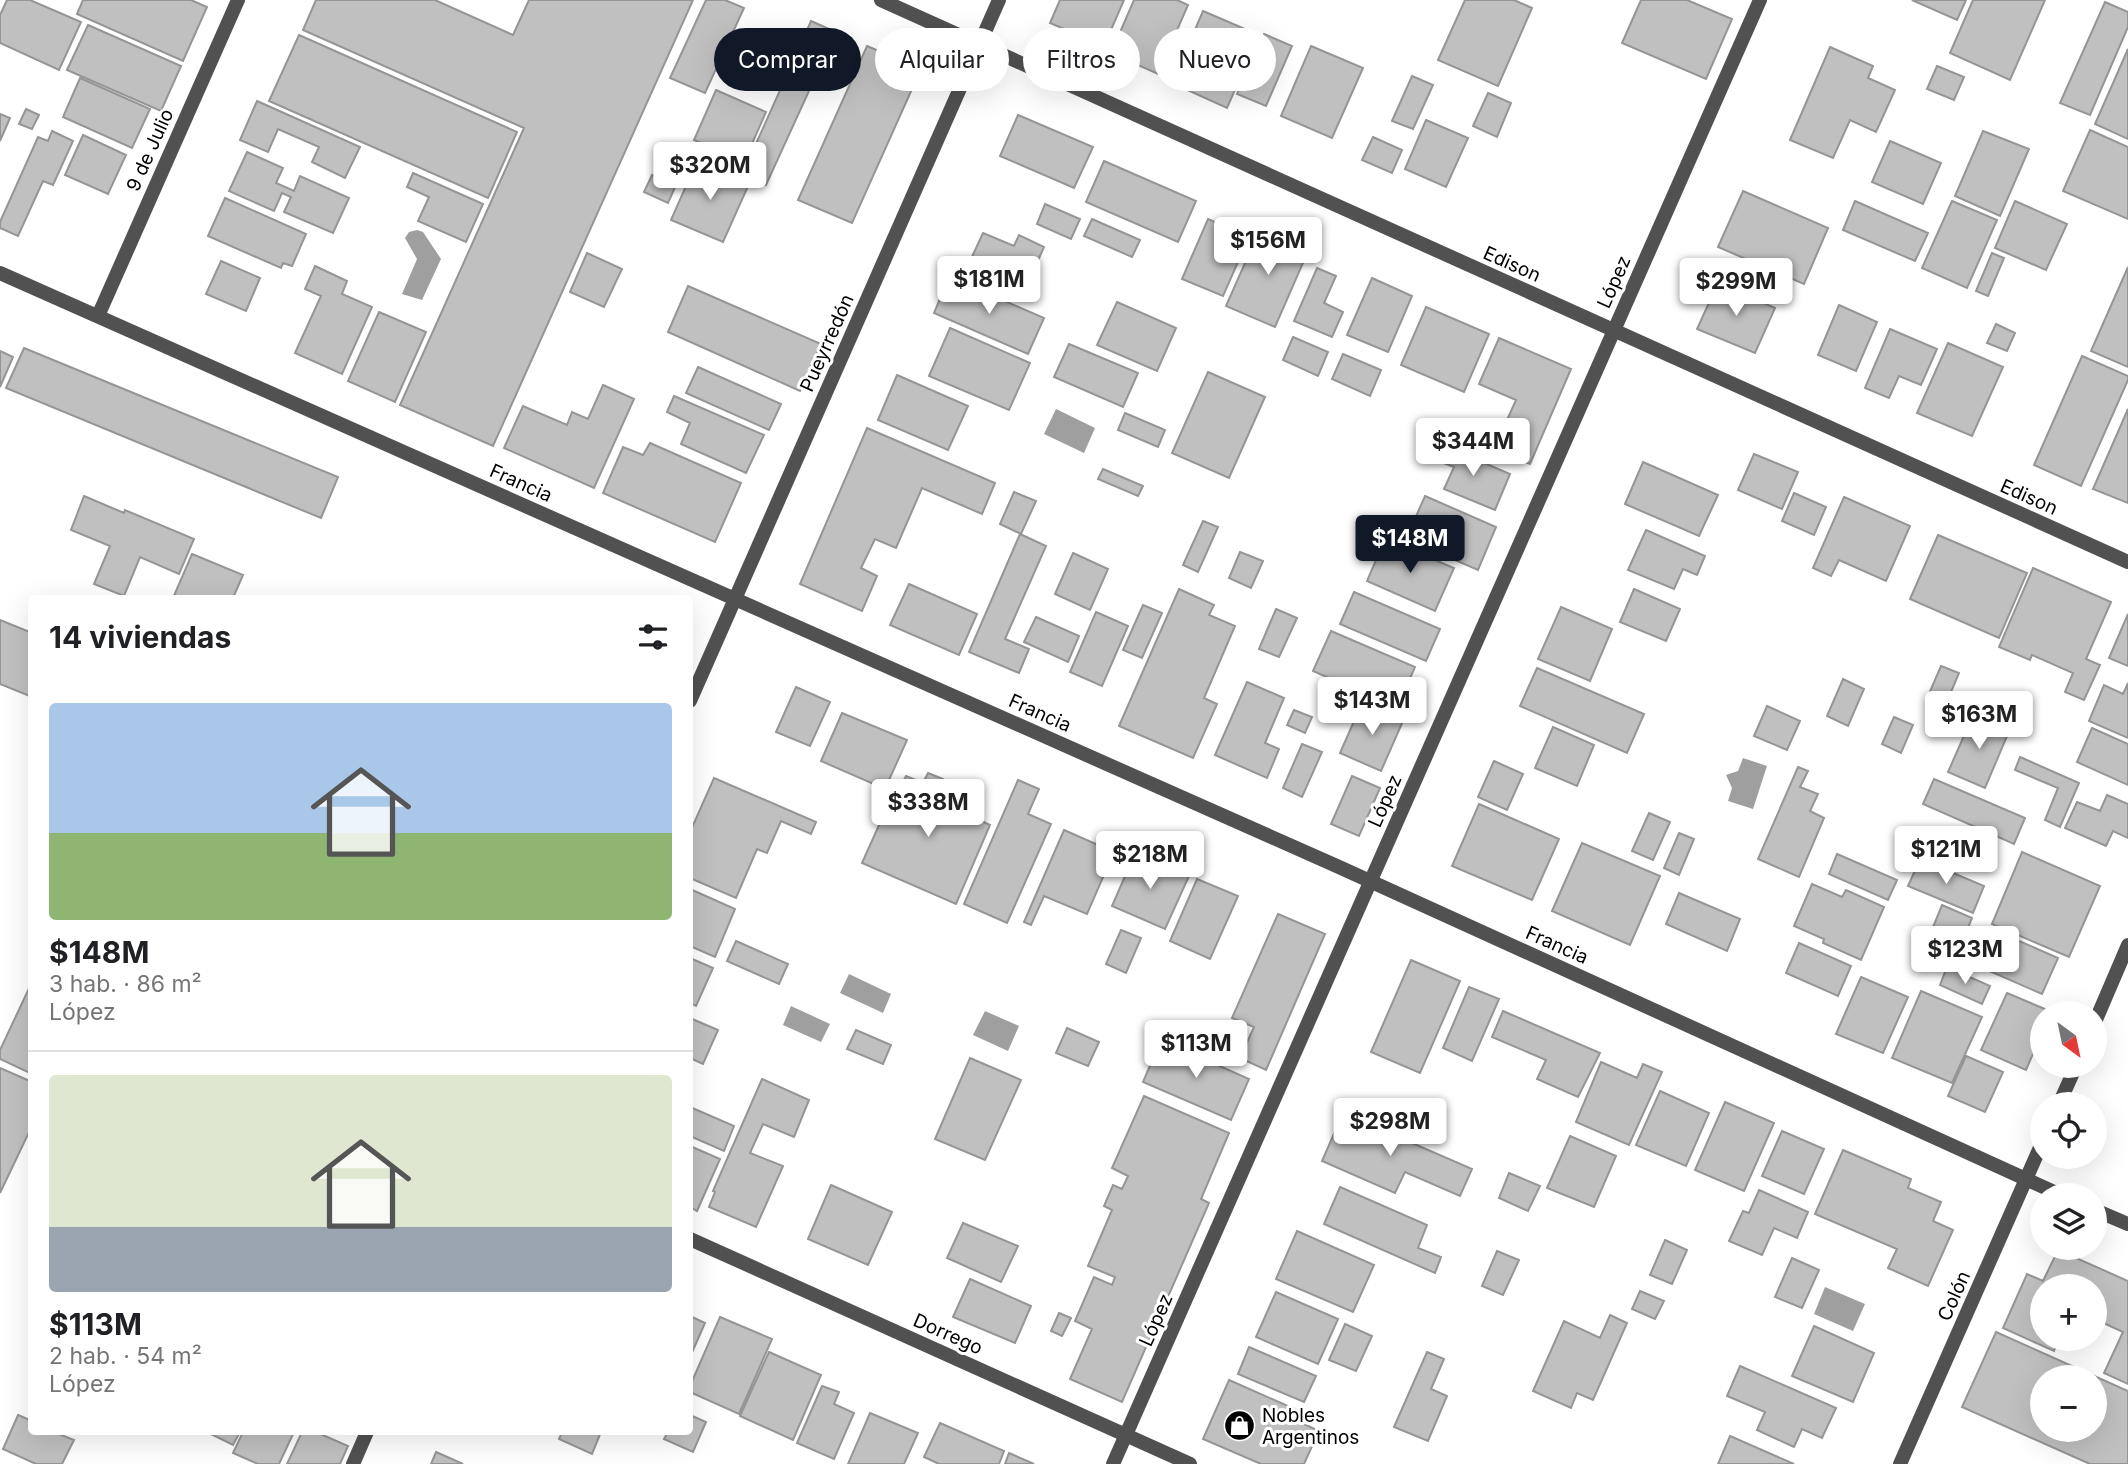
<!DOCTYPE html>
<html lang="es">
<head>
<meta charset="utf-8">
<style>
	:root { --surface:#fff; --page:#f2f2f2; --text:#202124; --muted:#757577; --line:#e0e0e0; --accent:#111827 }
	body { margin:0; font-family:Inter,sans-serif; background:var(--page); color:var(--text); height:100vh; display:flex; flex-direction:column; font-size:26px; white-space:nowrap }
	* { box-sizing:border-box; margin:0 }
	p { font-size:23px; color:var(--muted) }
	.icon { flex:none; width:38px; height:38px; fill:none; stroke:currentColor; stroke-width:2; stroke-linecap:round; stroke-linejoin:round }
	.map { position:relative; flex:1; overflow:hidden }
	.panel { position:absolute; left:28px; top:595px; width:665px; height:840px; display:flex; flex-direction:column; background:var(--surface); border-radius:7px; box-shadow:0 7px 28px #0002 }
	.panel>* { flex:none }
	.guide { position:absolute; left:714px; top:28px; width:665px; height:63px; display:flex; gap:14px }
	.needle { width:46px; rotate:147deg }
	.tools { position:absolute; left:2030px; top:1001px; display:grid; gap:14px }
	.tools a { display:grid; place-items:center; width:77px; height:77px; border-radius:50%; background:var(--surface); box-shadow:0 7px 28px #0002; font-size:35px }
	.price { position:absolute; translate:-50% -60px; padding:0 16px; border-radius:7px; background:#fff; color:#222; font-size:23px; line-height:46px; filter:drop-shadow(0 2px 4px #0008) }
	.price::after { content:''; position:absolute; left:50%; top:42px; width:21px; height:16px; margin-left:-10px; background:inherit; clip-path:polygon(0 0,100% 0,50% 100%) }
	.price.on { background:var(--accent); color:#fff }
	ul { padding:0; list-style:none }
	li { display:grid; align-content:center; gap:14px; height:371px; padding:0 21px }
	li+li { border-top:2px solid var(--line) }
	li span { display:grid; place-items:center; height:217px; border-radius:7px; color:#555 }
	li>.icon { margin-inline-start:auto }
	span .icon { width:126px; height:126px; fill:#fffc; stroke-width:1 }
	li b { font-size:30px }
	h2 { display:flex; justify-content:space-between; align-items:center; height:84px; padding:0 21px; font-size:30px }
	.chip { padding:0 24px; border-radius:32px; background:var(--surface); box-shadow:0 7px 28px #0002; font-size:24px; line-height:63px }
	.chip.on { background:var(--accent); color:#fff }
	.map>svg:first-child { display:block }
	.water { fill:#9f9f9f }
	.building { fill:#c0c0c0; stroke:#959595; stroke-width:2; fill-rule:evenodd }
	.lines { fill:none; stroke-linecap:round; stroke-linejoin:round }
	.street { stroke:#515151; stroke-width:14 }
	.labels { text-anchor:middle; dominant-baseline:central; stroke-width:6; stroke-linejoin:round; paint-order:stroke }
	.street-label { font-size:19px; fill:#000; stroke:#fff }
	.poi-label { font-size:19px; fill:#000; stroke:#fff; text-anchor:start }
</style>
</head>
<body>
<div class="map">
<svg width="2128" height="1464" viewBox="0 0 2128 1464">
	<rect width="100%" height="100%" fill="#fff"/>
	<path class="water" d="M417,230L423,232L441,259L422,300L402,294L417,259L405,238L409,232Z
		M1056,409L1095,428L1084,453L1044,434Z
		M1743,758L1767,766L1753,809L1728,801L1732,788L1726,775L1738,771Z
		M849,974L891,994L883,1013L840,993Z
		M791,1006L830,1024L821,1042L783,1025Z
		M985,1011L1019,1026L1008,1051L973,1035Z
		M1825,1287L1865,1304L1853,1331L1814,1314Z"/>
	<path class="building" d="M7,0H30L81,22L59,70L0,43V15Z
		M83,0H191L207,7L183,61L77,14Z
		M316,0H435L513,35L529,0H693L493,446L400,405L524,128L303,30Z
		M706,0H725L744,8L705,93L670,78Z
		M1060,0H1124L1104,46L1050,23Z
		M1134,0H1177L1188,5L1158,74L1111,53Z
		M1465,0H1514L1532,8L1498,86L1438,60Z
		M1641,0H1687L1732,19L1706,79L1622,43Z
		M1912,0H1966L1957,20Z
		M1973,0H2045L2010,80L1950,53Z
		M2105,2L2128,12V27L2090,115L2060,103Z
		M1203,11L1259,35L1227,108L1172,83Z
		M811,21L836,32L766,185L742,175Z
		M88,25L181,66L161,111L67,70Z
		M1264,34L1292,46L1266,106L1237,94Z
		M299,35L517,132L488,198L269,101Z
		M867,46L921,69L852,223L798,200Z
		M1311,46L1363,68L1332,138L1281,116Z
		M1830,47L1873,66L1868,78L1895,90L1876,132L1850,120L1833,158L1790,140Z
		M2128,49V139L2095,124Z
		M1937,66L1964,77L1954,100L1927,89Z
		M1412,76L1433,85L1413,129L1392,121Z
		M80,78L150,109L132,148L63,117Z
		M716,90L766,112L744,162L694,140Z
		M1488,93L1511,103L1497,137L1473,126Z
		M257,101L360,147L345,178L312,162L319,147L278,129L268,152L240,140Z
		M26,109L39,115L32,129L19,124Z
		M0,114L10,118L0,141Z
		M1018,115L1093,147L1074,188L1000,156Z
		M1426,120L1468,138L1446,187L1405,169Z
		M2090,130L2128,147V219L2063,191Z
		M52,131L73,141L53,185L43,181L18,236L0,228V222L38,137L48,141Z
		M1983,131L2029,149L2000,216L1955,196Z
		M83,135L126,155L108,194L65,175Z
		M1373,137L1402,150L1392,173L1362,160Z
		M1890,141L1941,163L1923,204L1872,182Z
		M247,152L283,168L276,183L294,191L300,176L349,198L333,233L284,212L291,197L282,193L274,211L229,191Z
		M697,161L749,184L723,242L671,220Z
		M1104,161L1196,201L1178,242L1086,202Z
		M413,173L483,204L466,242L418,221L429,197L407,187Z
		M652,175L676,185L668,203L644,192Z
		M1743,191L1828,228L1804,284L1718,247Z
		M225,198L306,234L292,266L283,263L281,268L208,236Z
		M1855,201L1928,233L1915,261L1843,230Z
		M1952,201L1997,220L1967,288L1922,268Z
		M2015,201L2067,224L2046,270L1995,248Z
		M1045,204L1080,219L1071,239L1037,224Z
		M1092,219L1140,240L1132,257L1084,236Z
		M1208,219L1249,237L1223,296L1182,279Z
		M1261,227L1309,249L1275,327L1226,306Z
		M983,233L1014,246L1019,235L1044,247L1021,299L964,274Z
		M587,253L622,269L604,307L570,292Z
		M1992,253L2004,258L1988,296L1976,291Z
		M221,261L260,278L246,311L206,294Z
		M315,266L347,281L342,294L372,307L342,374L295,353L321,296L305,289Z
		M2128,267V367L2091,351Z
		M1317,268L1336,276L1324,303L1343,312L1332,337L1294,321Z
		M949,277L1044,318L1028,354L934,313Z
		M1372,278L1412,296L1388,352L1347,335Z
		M1718,283L1775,308L1755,353L1697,329Z
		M688,286L821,344L800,391L668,332Z
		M1117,302L1176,328L1157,371L1097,345Z
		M1839,305L1877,322L1856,371L1818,355Z
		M1426,307L1489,334L1464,392L1401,365Z
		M379,312L426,332L395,402L348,381Z
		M1996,324L2015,333L2007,351L1987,343Z
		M950,328L1030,363L1009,410L929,376Z
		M1890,329L1937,349L1921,385L1899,376L1889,398L1865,388Z
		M1293,337L1328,352L1318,376L1283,360Z
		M1499,338L1571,369L1530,464L1494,449L1516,400L1479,384Z
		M1948,343L2003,367L1972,436L1917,413Z
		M1069,344L1138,373L1123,407L1054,377Z
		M24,348L338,477L321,518L6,388Z
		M0,351L13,357L0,387Z
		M1343,354L1381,370L1370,396L1332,379Z
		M2082,356L2128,376V380L2081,486L2034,465Z
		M698,367L781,404L769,430L686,393Z
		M1208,372L1265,397L1229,478L1172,453Z
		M897,375L968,406L948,450L878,420Z
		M603,385L634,399L594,488L504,448L523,406L567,425L572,412L588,419Z
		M674,396L764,435L746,473L681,444L690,423L667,412Z
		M2128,409V503L2093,489Z
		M1125,413L1165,430L1158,447L1118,430Z
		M867,428L995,483L982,514L922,488L896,548L875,539L861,568L877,576L862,611L800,584Z
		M650,443L741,483L715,542L603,493L623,447L643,455Z
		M1440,444L1510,474L1495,510L1444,489L1454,467L1433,459Z
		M1754,454L1798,472L1782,509L1738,490Z
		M1643,462L1718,495L1699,536L1625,504Z
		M1103,469L1143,486L1138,496L1098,479Z
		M1014,492L1036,501L1021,534L1000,524Z
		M1794,493L1826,507L1814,535L1782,521Z
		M84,496L124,513L125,510L194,539L179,574L140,557L124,596L94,584L110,546L71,530Z
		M1425,496L1496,527L1478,570L1406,539Z
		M1844,497L1910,526L1886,581L1839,560L1831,576L1813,568Z
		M1203,521L1218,527L1198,572L1183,565Z
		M1646,530L1705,556L1697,575L1683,569L1674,589L1628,570Z
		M1020,534L1046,546L1005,639L1029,649L1019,673L969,652Z
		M1938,535L2027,573L1999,638L1910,599Z
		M1385,539L1454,568L1435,611L1367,581Z
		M1240,552L1263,561L1251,588L1229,578Z
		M1073,553L1108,569L1090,610L1055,594Z
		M192,554L243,575L233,598H173Z
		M2033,568L2111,602L2086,659L2100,665L2084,700L2065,692L2073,673L2032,655L2030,660L1999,647Z
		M909,584L977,614L959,655L890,625Z
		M1179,589L1214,605L1209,615L1235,626L1204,698L1217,704L1193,758L1119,726Z
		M1634,589L1680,609L1666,641L1620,622Z
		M1354,592L1440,629L1426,661L1340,624Z
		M1143,605L1162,613L1142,658L1123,650Z
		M1561,607L1612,629L1590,681L1538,659Z
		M1276,609L1297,618L1279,657L1259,649Z
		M1096,612L1128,626L1102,686L1070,672Z
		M2128,614V666L2109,658Z
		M1036,617L1079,636L1068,662L1024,642Z
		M0,620L32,633V697L0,684Z
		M1331,631L1415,667L1397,708L1313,671Z
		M1941,666L1959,673L1946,704L1928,696Z
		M1537,668L1644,714L1627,753L1520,706Z
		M1843,679L1864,689L1848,726L1827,716Z
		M1247,682L1284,698L1265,743L1279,749L1267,778L1215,755Z
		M2128,683V738L2089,721L2104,685L2123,694Z
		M796,687L830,702L810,746L776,732Z
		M1362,703L1403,721L1381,771L1340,753Z
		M1767,706L1800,721L1787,750L1754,736Z
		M1294,710L1312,717L1305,733L1287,725Z
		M842,713L907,740L885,789L821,761Z
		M1974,713L2010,729L1985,788L1948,772Z
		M1894,717L1913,725L1901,753L1882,744Z
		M1553,727L1594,745L1577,786L1535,768Z
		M2092,728L2128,744V785L2077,762Z
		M1302,744L1322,752L1302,797L1283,788Z
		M2020,757L2079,783L2060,827L2045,820L2058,788L2015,770Z
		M1494,761L1523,774L1507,810L1478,797Z
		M1798,767L1808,771L1800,787L1818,794L1810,811L1824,818L1799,877L1758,859Z
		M928,773L943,779L938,789L975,806L971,816L990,825L956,904L862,863L897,785L901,786L906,776L923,783Z
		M1352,776L1380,788L1359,836L1331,824Z
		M714,778L816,822L811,834L781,821L767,853L757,849L736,898L690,878V832Z
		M1934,779L2025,818L2014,844L1923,804Z
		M1018,780L1039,789L1028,814L1051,824L1007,923L964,904Z
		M2107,795L2128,804V838L2113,831L2106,846L2065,828L2077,802L2100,811Z
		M1479,804L1559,839L1532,900L1452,866Z
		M1649,813L1670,822L1653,860L1632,851Z
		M1064,830L1114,852L1087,914L1044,896L1031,925L1024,922Z
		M1679,833L1694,839L1679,875L1664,868Z
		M1582,843L1660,876L1630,945L1552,911Z
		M2022,852L2100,886L2069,957L1992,924Z
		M1135,853L1189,876L1165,929L1112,906Z
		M1837,854L1897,880L1888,900L1829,874Z
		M1920,859L1984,886L1973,913L1908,886Z
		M1197,879L1238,896L1210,959L1170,941Z
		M1812,884L1842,897L1846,890L1884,907L1861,960L1823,943L1824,939L1794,926Z
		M690,889L735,909L715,957L690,946Z
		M1679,893L1740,919L1727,951L1666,924Z
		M1942,905L1972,918L1961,945L1931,932Z
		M1278,914L1325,934L1266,1070L1240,1058L1254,1027L1232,1018Z
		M1121,930L1141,938L1126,973L1106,964Z
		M1994,930L2058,958L2042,994L1978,966Z
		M736,941L788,964L779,984L727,961Z
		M1799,943L1851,966L1838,996L1786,973Z
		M690,958L713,968L696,1006L690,1003Z
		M1411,960L1460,981L1420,1073L1371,1052Z
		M1947,967L1990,986L1982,1004L1940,985Z
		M1861,977L1908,997L1883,1053L1836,1034Z
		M32,982V1074L0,1059V1050Z
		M1469,987L1499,999L1472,1061L1443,1048Z
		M1921,991L1982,1017L1952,1083L1892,1058Z
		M2007,993L2052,1012L2042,1013V1033L2026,1070L1981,1050Z
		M1503,1011L1600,1053L1578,1097L1537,1079L1546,1060L1492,1037Z
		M690,1018L718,1030L703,1064L690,1058Z
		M1067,1028L1099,1042L1088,1066L1056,1053Z
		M856,1030L891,1045L883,1064L847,1049Z
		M1161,1040L1249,1079L1231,1120L1143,1082Z
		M1966,1056L2003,1072L1985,1112L1948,1096Z
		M970,1058L1021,1080L985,1160L935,1139Z
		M1601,1062L1637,1078L1643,1064L1662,1072L1629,1145L1576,1122Z
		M0,1068L32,1082V1126L0,1193Z
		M762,1079L809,1100L794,1137L763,1124L750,1153L783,1166L756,1227L709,1207L715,1192L713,1191Z
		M1660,1091L1709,1113L1686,1166L1636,1145Z
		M1144,1096L1229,1133L1201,1199L1209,1203L1122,1402L1070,1379L1092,1329L1075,1321L1094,1277L1112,1285L1115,1277L1088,1266L1112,1210L1104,1206L1113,1185L1122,1189L1128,1176L1112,1168Z
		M1725,1102L1774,1123L1744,1191L1695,1170Z
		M690,1107L734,1126L724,1151L690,1136Z
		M1343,1113L1472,1169L1460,1196L1405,1172L1395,1193L1322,1161Z
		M1782,1131L1824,1149L1804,1194L1762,1176Z
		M1570,1136L1616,1156L1594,1207L1547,1188Z
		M690,1146L720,1159L697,1211L690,1207Z
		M1843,1150L1911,1179L1908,1188L1941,1202L1933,1221L1953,1230L1928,1286L1888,1268L1897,1249L1815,1214Z
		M1509,1173L1540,1186L1528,1211L1499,1198Z
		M831,1185L892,1212L868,1265L808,1239Z
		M1340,1187L1427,1225L1418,1248L1441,1257L1435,1273L1324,1224Z
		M1759,1190L1808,1212L1797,1238L1774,1228L1762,1255L1729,1241L1743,1211L1749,1213Z
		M963,1223L1018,1246L1001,1282L947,1258Z
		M1297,1231L1374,1265L1353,1312L1276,1279Z
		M1665,1240L1687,1250L1672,1284L1650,1275Z
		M2058,1250L2128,1281V1384L2104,1373L2123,1332L2095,1319V1286H2042V1339H2059L2054,1351L2003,1328L2027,1274L2043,1281Z
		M1497,1251L1519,1260L1503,1295L1482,1286Z
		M1792,1258L1819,1270L1802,1308L1775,1297Z
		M970,1279L1031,1306L1015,1343L953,1317Z
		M1640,1291L1664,1301L1655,1319L1632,1309Z
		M1276,1292L1338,1319L1318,1364L1256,1337Z
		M1059,1313L1071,1318L1062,1336L1051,1331Z
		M1610,1315L1627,1323L1593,1400L1577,1393L1571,1408L1533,1391L1564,1321L1600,1338Z
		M690,1316L705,1323L690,1357Z
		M720,1317L772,1339L739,1414L690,1392V1386Z
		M1345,1324L1372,1336L1356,1371L1329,1360Z
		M1814,1326L1874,1353L1853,1402L1792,1376Z
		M1996,1332L2128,1391V1464H2090L1962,1407ZM2042,1377H2095V1430H2042Z
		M1249,1347L1316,1376L1304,1402L1238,1374Z
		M769,1352L821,1375L793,1440L740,1416Z
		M1427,1352L1444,1359L1431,1389L1447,1396L1428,1441L1394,1427Z
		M1740,1366L1836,1408L1822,1438L1802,1429L1794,1447L1757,1430L1765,1412L1727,1396Z
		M1229,1380L1297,1410L1293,1419L1319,1431L1304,1464H1261L1203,1439Z
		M822,1386L839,1392L834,1404L854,1413L834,1459L797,1443Z
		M870,1413L918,1433L904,1464H848Z
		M18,1415L32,1421V1432H54L74,1440L62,1464H36L3,1449Z
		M690,1415L706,1422L693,1452L664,1439L668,1432H690Z
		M940,1423L1004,1451L999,1464H939L924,1457Z
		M207,1432H240L233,1445Z
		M243,1432H294L279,1464H258L233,1453Z
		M302,1432H316L348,1446L340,1464H287Z
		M562,1432H601L592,1454L559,1439Z
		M1730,1436L1794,1464H1718Z
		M436,1452L463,1464H431Z
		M1009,1453L1034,1464H1005Z"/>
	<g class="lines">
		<path class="street" d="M881,0L2128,562
			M0,273L1339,867L2061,1195
			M98,316L238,0
			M690,701L999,0
			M2095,1022L2128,945
			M2059,1104L2076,1066
			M2095,1210L2128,1224
			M690,1239L1190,1464
			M353,1464L367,1432
			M1113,1464L1760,0
			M1900,1464L2042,1143"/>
	</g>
	<defs>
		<symbol id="shop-disc" viewBox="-11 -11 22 22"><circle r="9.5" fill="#000" stroke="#fff"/><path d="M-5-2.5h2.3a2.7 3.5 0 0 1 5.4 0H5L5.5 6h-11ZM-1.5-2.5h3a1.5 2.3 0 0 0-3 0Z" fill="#fff"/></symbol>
	</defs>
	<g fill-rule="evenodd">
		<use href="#shop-disc" x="1222" y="1408" width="35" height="35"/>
	</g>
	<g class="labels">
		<g class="street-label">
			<text transform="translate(150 150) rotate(-66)">9 de Julio</text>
			<text transform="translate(1512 264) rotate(24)">Edison</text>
			<text transform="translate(1614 282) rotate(-66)">López</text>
			<text transform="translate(827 343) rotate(-66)">Pueyrredón</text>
			<text transform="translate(521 483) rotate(24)">Francia</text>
			<text transform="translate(2029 497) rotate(24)">Edison</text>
			<text transform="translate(1040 713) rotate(24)">Francia</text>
			<text transform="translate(1385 801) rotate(-66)">López</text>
			<text transform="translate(1557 945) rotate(24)">Francia</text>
			<text transform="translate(1954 1296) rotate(-66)">Colón</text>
			<text transform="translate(1156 1320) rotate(-66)">López</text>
			<text transform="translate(948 1334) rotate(24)">Dorrego</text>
		</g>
		<g class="poi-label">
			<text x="1262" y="1415">Nobles<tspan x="1262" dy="22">Argentinos</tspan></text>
		</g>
	</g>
</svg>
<div class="tools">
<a><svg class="needle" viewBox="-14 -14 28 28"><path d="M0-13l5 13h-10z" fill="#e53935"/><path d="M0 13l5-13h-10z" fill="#757577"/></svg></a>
<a><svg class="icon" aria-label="locate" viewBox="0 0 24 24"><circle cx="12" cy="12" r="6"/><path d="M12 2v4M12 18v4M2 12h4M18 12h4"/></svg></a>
<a><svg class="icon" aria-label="layers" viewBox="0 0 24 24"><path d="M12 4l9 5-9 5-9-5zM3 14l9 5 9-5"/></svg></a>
<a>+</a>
<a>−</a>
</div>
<b class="price" style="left:710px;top:202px">$320M</b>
<b class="price" style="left:1268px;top:277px">$156M</b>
<b class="price" style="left:989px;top:316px">$181M</b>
<b class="price" style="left:1736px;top:318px">$299M</b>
<b class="price" style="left:1473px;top:478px">$344M</b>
<b class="price on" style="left:1410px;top:575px">$148M</b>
<b class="price" style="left:1372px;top:737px">$143M</b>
<b class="price" style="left:1979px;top:751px">$163M</b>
<b class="price" style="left:928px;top:839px">$338M</b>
<b class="price" style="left:1946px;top:886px">$121M</b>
<b class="price" style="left:1150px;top:891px">$218M</b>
<b class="price" style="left:1965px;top:986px">$123M</b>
<b class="price" style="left:1196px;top:1080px">$113M</b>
<b class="price" style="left:1390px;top:1158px">$298M</b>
<div class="guide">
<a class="chip on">Comprar</a>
<a class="chip">Alquilar</a>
<a class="chip">Filtros</a>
<a class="chip">Nuevo</a>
</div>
<section class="panel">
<h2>14 viviendas<svg class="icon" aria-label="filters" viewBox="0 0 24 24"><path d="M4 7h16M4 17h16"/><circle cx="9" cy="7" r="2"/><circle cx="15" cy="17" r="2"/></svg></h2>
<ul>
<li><span style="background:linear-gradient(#a9c7e8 60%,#8fb573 0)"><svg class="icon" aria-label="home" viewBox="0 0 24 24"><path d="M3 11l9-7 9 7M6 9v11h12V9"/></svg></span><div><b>$148M</b><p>3 hab. · 86 m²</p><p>López</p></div></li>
<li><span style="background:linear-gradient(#dfe7d0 70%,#9aa5b1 0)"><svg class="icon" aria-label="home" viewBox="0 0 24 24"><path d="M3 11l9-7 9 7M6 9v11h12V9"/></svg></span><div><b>$113M</b><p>2 hab. · 54 m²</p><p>López</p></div></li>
</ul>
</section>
</div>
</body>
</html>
